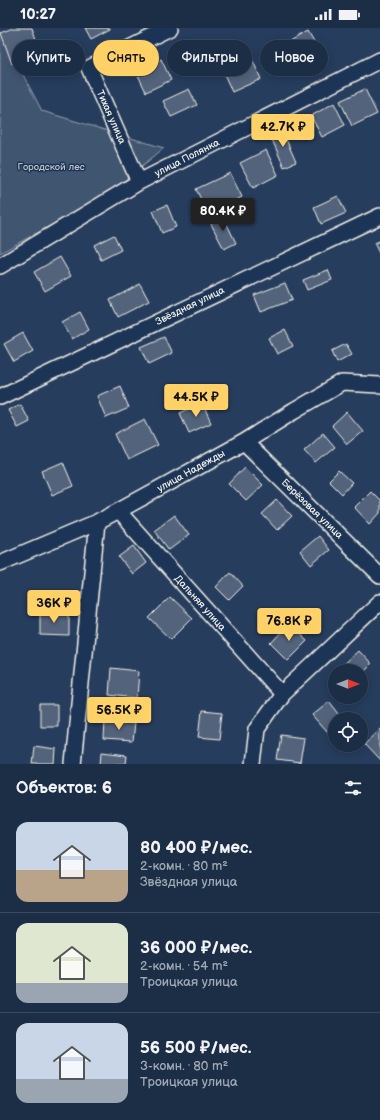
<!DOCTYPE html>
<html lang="ru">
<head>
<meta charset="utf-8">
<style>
	:root { --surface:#1c2e46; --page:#293a51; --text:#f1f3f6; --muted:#a0a8b3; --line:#3a4a5f; --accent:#ffd166 }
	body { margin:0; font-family:"Balsamiq Sans",sans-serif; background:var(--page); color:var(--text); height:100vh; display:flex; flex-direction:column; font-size:15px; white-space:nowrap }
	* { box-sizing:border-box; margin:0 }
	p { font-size:13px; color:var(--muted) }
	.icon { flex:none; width:22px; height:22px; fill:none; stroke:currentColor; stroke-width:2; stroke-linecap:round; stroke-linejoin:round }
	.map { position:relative; height:736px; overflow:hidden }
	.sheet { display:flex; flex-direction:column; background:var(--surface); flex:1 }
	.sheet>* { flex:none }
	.top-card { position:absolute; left:12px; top:12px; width:356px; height:36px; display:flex; gap:8px }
	.needle { width:26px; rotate:90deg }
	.fabs { position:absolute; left:328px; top:636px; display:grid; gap:8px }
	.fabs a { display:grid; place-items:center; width:40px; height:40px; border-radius:50%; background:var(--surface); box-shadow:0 2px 10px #0003,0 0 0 1px var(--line); font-size:20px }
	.price { position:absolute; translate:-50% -34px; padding:0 9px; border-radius:4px; background:var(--accent); color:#111; font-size:13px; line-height:26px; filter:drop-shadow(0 1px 2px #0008) }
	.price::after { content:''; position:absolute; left:50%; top:24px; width:12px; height:9px; margin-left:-6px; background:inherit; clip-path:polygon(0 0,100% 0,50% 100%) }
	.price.selected { background:#222; color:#fff }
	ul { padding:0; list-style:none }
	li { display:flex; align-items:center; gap:12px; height:100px; padding:0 16px }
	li+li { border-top:1px solid var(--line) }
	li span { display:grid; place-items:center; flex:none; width:112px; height:80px; border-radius:12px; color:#555 }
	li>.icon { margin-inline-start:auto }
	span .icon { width:48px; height:48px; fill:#fffc; stroke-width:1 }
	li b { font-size:17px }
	h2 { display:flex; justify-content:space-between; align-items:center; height:48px; padding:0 16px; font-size:17px }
	.chip { padding:0 14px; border-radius:18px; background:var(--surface); box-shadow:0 2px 10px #0003,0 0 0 1px var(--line); font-size:14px; line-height:36px }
	.chip.selected { background:var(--accent); color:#111 }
	.status { display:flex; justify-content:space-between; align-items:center; height:28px; padding:0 20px; background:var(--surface); direction:ltr }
	.status svg { height:11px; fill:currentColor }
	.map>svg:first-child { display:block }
	.green { fill:#40546f; stroke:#9aa2ac }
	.building { fill:#52647b; stroke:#f4f1e8 }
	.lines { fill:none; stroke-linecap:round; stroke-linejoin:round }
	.minor-casing { stroke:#f4f1e8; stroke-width:18 }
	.minor { stroke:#1d3557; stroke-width:15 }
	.labels { text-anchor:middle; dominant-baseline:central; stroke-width:3; stroke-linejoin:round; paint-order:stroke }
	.street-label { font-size:10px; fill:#f4f1e8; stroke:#1d3557 }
	.park-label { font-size:10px; fill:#bec2c4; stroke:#1d3557 }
</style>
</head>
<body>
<div class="status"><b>10:27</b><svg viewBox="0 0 49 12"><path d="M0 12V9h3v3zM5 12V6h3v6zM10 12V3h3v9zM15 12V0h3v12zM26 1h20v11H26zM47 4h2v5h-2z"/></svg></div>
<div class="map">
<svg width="380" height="736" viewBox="0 0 380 736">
	<rect width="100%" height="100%" fill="#263d5d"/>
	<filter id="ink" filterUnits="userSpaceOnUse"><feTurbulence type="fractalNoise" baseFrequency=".025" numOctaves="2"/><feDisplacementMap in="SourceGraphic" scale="8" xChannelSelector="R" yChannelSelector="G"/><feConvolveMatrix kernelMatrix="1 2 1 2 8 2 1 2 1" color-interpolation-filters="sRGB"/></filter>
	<g filter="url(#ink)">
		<path class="green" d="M0,3L42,83L164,120L108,166L0,225Z"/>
		<path class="building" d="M14,0H32L41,25L12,36L1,5Z
			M85,0H110V1L91,11Z
			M308,4L319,23L300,33L290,14Z
			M202,24L207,35L198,40L193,28Z
			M161,31L171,52L146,64L136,43Z
			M253,33L261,51L232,64L224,46Z
			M189,61L197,77L171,89L163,73Z
			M365,61L377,86L352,98L340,73Z
			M334,75L345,97L322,109L311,88Z
			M282,102L296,134L284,139L270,107Z
			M266,122L278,147L253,160L240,135Z
			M230,145L242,169L208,186L196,161Z
			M338,168L346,185L321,196L314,179Z
			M167,177L176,199L162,205L153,183Z
			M223,188L236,215L224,221L210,194Z
			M114,207L121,222L101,232L94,217Z
			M380,213V227L374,215Z
			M60,229L71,248L45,263L34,244Z
			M328,242L332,252L307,262L303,252Z
			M285,255L292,272L261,284L254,267Z
			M140,256L149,273L118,289L110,272Z
			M80,284L89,301L72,311L62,294Z
			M285,302L293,318L277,326L269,310Z
			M23,305L33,323L14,334L4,316Z
			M164,309L172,325L149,336L141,319Z
			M346,316L352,326L337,334L332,323Z
			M120,358L129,380L106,390L97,368Z
			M202,375L211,395L189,405L180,385Z
			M20,376L29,393L17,399L8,382Z
			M347,384L363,403L347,416L332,398Z
			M145,391L158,417L127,432L115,406Z
			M323,405L335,419L316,435L304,422Z
			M63,434L73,458L52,467L42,443Z
			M245,439L263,457L246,473L229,456Z
			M339,443L352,455L342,466L329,453Z
			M370,463L380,473V485L370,496L354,479Z
			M277,472L292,488L277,502L262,486Z
			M174,487L189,507L169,522L154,502Z
			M318,508L329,522L311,537L300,523Z
			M134,518L146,535L132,546L119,529Z
			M230,544L243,558L229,572L216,559Z
			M170,569L192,590L171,611L149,590Z
			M40,585L69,586V608L40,607Z
			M289,596L307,613L288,632L271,615Z
			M358,622L371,636L361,646V643H338L337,642Z
			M111,640L139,643L137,670L109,667Z
			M329,673L343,691H335V698L327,704L312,687Z
			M40,677H57V698H40Z
			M202,683L222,685L219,711L199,709Z
			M105,692L134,695L132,714L104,712Z
			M380,701V733L364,716Z
			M281,707L304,710L300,735L277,732Z
			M34,718L56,721L55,736H32Z
			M102,724L127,727L126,736H101Z"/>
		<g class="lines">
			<defs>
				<path id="minor" d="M139,154L89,40L170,0
					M0,238L139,154L380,32
					M0,369L380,188
					M244,414L380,548
					M118,483L282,666
					M0,535L97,494L118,483L244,414L294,383L342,355L379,357L380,358
					M73,736L97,494
					M253,736L257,701L282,666L380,574"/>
			</defs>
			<use href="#minor" class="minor-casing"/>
			<use href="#minor" class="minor"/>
		</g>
	</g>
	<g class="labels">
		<g class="street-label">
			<text transform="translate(111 89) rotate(66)">Тихая улица</text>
			<text transform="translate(187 130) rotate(-27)">улица Полянка</text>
			<text transform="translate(190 278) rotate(-26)">Звёздная улица</text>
			<text transform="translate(191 443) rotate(-29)">улица Надежды</text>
			<text transform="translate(312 481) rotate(44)">Берёзовая улица</text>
			<text transform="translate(200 575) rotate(48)">Дальняя улица</text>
		</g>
		<g class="park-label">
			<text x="51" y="139">Городской лес</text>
		</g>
	</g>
</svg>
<div class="fabs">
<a><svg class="needle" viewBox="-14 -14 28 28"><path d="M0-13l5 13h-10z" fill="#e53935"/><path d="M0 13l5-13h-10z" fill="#a0a8b3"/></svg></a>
<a><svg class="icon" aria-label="locate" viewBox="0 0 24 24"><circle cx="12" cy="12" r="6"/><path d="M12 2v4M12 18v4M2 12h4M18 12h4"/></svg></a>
</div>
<b class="price" style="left:283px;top:120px">42.7K ₽</b>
<b class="price selected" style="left:223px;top:204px">80.4K ₽</b>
<b class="price" style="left:196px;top:390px">44.5K ₽</b>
<b class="price" style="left:54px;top:596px">36K ₽</b>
<b class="price" style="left:289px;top:614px">76.8K ₽</b>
<b class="price" style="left:119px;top:703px">56.5K ₽</b>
<div class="top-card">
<a class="chip">Купить</a>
<a class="chip selected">Снять</a>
<a class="chip">Фильтры</a>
<a class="chip">Новое</a>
</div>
</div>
<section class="sheet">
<h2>Объектов: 6<svg class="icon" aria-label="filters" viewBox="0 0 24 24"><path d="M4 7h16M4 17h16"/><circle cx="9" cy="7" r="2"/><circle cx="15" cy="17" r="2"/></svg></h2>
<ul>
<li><span style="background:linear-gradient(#c9d6e8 60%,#b9a48a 0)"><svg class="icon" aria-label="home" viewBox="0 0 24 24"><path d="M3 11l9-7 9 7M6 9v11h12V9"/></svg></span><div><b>80 400 ₽/мес.</b><p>2-комн. · 80 m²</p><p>Звёздная улица</p></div></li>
<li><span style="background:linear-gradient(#dfe7d0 75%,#9aa5b1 0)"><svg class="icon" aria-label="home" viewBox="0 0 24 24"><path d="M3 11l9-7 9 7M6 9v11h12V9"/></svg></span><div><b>36 000 ₽/мес.</b><p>2-комн. · 54 m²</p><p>Троицкая улица</p></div></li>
<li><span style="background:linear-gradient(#c9d6e8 70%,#9aa5b1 0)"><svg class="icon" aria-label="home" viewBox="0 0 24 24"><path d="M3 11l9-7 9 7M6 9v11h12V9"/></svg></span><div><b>56 500 ₽/мес.</b><p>3-комн. · 80 m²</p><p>Троицкая улица</p></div></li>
</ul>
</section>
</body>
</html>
